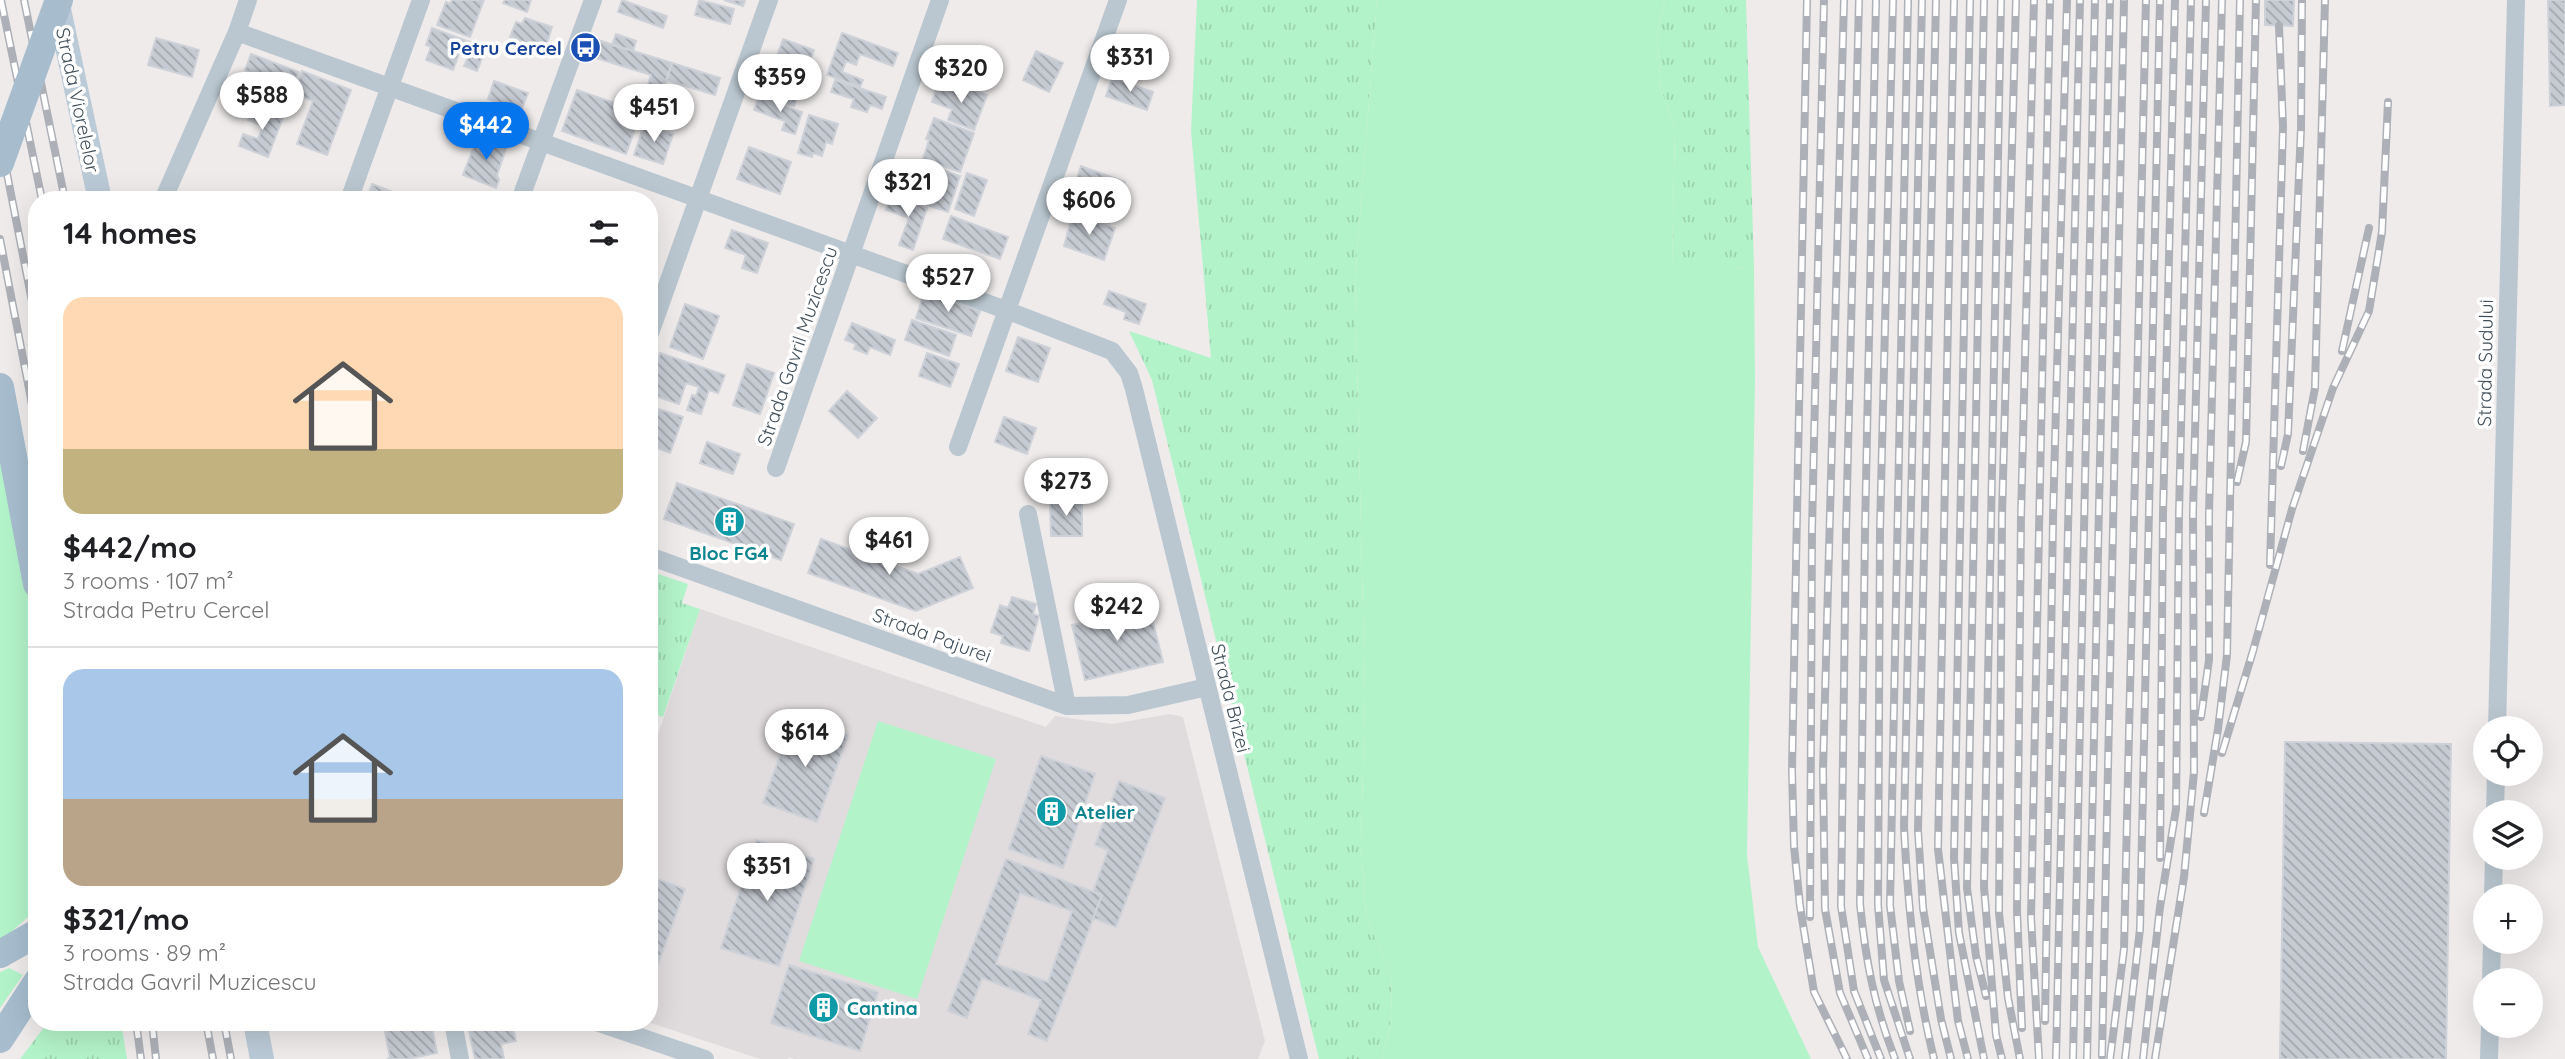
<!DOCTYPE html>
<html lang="en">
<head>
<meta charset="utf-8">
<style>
	:root { --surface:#fff; --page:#f2f2f2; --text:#202124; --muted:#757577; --line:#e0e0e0; --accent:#0575ee }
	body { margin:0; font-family:Quicksand,sans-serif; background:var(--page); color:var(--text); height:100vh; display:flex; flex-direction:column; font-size:26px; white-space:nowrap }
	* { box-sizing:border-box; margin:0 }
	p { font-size:23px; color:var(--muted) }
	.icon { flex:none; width:38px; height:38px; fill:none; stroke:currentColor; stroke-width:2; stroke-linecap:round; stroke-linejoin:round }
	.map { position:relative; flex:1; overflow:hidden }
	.drawer { position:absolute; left:28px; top:191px; width:630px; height:840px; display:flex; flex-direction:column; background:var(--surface); border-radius:28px; box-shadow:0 7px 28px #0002 }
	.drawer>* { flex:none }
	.fabs { position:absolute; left:2473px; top:716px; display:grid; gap:14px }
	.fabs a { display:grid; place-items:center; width:70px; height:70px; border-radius:50%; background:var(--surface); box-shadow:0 7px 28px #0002; font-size:35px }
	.price { position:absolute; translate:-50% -60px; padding:0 16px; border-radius:24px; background:#fff; color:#222; font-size:23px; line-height:46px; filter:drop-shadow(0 2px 4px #0008) }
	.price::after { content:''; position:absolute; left:50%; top:42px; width:21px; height:16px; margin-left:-10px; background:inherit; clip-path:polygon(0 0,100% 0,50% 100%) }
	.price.on { background:var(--accent); color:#fff }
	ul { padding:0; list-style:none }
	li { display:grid; align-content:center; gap:14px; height:371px; padding:0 35px }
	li+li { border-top:2px solid var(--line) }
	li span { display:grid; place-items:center; height:217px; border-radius:21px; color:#555 }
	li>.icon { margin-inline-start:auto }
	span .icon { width:126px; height:126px; fill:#fffc; stroke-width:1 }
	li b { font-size:30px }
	h2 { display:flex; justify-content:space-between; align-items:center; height:84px; padding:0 35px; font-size:30px }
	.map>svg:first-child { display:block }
	.education { fill:#e0dcdd }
	.grass { fill:url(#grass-tufts) }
	.green { fill:#b3f3c9 }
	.building { fill:url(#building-back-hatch); stroke:#ced2d8; stroke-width:2; fill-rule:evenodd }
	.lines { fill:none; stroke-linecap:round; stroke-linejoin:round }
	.street { stroke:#bac7d0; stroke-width:18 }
	.secondary { stroke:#bbcad7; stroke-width:24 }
	.primary { stroke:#a7bdce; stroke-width:28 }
	.rail-casing { stroke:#adb1b7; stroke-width:8 }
	.rail { stroke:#fff; stroke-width:5; stroke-dasharray:16; stroke-linecap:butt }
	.primary-bridge { stroke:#a7bdce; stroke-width:28 }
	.labels { text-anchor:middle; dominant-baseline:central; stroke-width:7; stroke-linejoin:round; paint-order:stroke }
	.transit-label { font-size:19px; font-weight:bold; fill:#164399; stroke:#fff; text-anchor:end }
	.street-label { font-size:19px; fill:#42505b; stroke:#fff }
	.culture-label { font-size:19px; font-weight:bold; fill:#0d838f; stroke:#fff; text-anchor:start }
</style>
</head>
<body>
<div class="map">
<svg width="2565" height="1059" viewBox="0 0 2565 1059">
	<defs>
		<pattern id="grass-tufts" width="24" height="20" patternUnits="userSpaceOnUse" patternTransform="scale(1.75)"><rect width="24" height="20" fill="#b3f3c9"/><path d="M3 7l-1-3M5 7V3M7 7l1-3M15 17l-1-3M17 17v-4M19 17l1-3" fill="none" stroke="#9bd2af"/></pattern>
		<pattern id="building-back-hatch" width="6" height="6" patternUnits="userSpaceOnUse" patternTransform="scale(1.75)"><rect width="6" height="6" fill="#c6cad2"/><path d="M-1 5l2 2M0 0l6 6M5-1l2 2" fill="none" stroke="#a2a6ad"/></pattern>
	</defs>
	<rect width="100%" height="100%" fill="#efebeb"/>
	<path class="education" d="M700,609L1046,727L1055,716L1112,724L1170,714L1183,717L1265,1041L1258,1059H794L789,1057L788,1059H760L648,1022L649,761Z"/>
	<path class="grass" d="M1197,0H1377L1355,278L1365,695L1361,844L1366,917L1391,974L1392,1017L1382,1059H1319L1152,380L1129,331L1211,358L1191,131Z
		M1665,0H1746L1754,268L1672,266L1675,128L1661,90L1657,32Z
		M649,571L688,584L682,603L700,609L663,717L649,713V608L654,594L649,591Z
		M48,1022H121L127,1059H20Z"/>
	<path class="green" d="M1377,0H1665L1657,32L1661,90L1675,128L1672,265L1754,268L1755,380L1747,855L1758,947L1811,1059H1382L1392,1017L1391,974L1366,917L1361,844L1365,695L1355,278Z
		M0,418L37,625V909L10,933L0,938Z
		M878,721L996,759L917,999L799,961Z
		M9,968L23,975L0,1008V972Z"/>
	<path class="building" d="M452,0H484L470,37L437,25L446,2L450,4Z
		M505,0H531L527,12L503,3Z
		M622,0L667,16L663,28L618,12Z
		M699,0L734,9L730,24L695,15Z
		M724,0H745L743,6Z
		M2265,0H2294L2293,26L2265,25Z
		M2548,0H2565V105L2550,106Z
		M525,18L552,27L545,50L510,37L516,22L522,24Z
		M432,28L486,48L477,71L464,66L468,57L459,54L453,70L426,60L431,47L426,45Z
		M842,33L898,53L893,66L860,54L856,65L846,61L842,72L863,80L860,87L827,75Z
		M616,34L636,41L633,51L612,45Z
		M156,38L199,50L192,77L148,65Z
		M783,39L814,50L794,106L763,96Z
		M598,40L672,63L658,108L642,103L651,75L593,57Z
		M1036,51L1063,63L1049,92L1023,80Z
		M251,54L299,72L285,111L267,105L271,94L254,87L258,75L245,70Z
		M672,63L720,78L715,95L666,80Z
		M302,71L351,90L327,155L297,144L313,101L293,93Z
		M1112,78L1153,92L1147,110L1106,96Z
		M835,80L886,97L882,109L870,105L867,112L851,107L854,99L831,92Z
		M494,81L528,93L521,111L488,99Z
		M956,84L987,95L974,130L948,120L952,109L932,102L937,86L953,91Z
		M577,90L641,112L626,154L562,131Z
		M759,97L802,112L795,134L782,130L785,121L754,110Z
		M253,106L283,117L268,157L239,146L243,134L258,139L263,126L248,120Z
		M809,115L838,124L832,144L826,142L822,156L813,153L812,157L798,153Z
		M934,118L974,133L960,172L923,159L929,140L926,139Z
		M644,125L673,134L663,164L634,155Z
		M478,136L507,146L497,175L499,180L496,188L463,175Z
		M749,147L791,162L780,194L737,179Z
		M1081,166L1125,182L1118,202L1074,187Z
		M934,167L960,176L948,212L927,205L932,191L926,190Z
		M967,173L987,180L974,216L955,209Z
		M372,184L404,196L402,200H366Z
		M1080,194L1115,207L1109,223L1074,211Z
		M891,195L927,208L913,250L899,245L909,218L886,210Z
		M1073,213L1115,228L1104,260L1064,246Z
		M951,216L1008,237L1000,259L943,239Z
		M732,230L768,243L757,273L742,268L746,255L725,248Z
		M1109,291L1146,304L1139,324L1124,319L1126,312L1104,304Z
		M924,293L980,311L971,336L916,318Z
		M685,304L719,316L703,359L670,347Z
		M912,320L956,335L949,356L905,340Z
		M852,323L895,340L890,355L870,347L867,354L854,349L856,344L845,340Z
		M1018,337L1050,348L1038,382L1006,371Z
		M660,353L725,375L718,393L709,390L701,414L687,410L692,395L696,396L699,387L686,383L679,404L649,394V385Z
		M927,353L959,364L950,387L919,376Z
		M747,364L774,373L760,414L733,405Z
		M847,391L877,418L858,438L829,411Z
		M649,406L683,417L670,453L649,445L656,428L649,426Z
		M1004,417L1036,428L1027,454L995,442Z
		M707,442L740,454L733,474L700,463Z
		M677,483L794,524L781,560L664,519Z
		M1082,499V536H1051L1050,500Z
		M821,539L918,574L960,557L973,588L916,611L808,573Z
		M1012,597L1036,604L1033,614L1039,616L1029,651L1001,643L1003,636L991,632L1000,605L1008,608Z
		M1149,606L1163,662L1085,680L1072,625Z
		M794,716L848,735L817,822L763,803Z
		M2285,742L2451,744L2446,1059H2280Z
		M1041,756L1095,774L1063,868L1009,849Z
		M1119,781L1165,798L1116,927L1093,918L1102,895L1093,892L1108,850L1095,845Z
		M756,840L814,859L779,966L721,948Z
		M1006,859L1102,895L1047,1041L1028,1034L1041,1000L982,978L967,1018L948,1011ZM1020,893L1072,911L1048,982L996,964Z
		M649,876L685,889L649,990Z
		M789,965L878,992L860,1051L771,1023Z
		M408,1022H431L437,1053L407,1059H387L390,1058L384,1027Z
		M467,1022H512L516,1041L501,1044L504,1059H475Z"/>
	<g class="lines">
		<path class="street" d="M237,32L1006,310L1112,351L1129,373L1134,389L1299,1059
			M163,200L237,32L248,0
			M349,200L421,0
			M520,200L593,0
			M649,336L769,0
			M958,447L1118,0
			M776,468L940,0
			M1028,514L1067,706
			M649,556L1067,706L1128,705L1207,687
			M2497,728L2516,0
			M2495,812L2496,774
			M2493,896L2494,858
			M2491,980L2492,942
			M453,1022L460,1059
			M596,1022L705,1059
			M2489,1059L2490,1026"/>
		<path class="secondary" d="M57,0L100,200
			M255,1022L262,1059"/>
		<path class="primary" d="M0,387L37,584
			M0,954L37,933
			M0,1039L37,982"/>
		<defs>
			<path id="rail" d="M1,0L42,200
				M24,0L65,200
				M1807,0L1792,770L1794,846L1800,906L1814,992L1847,1059
				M1844,0L1823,770L1825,909L1840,993L1868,1059
				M1859,0L1846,532L1841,906L1854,991L1881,1059
				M1876,0L1865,531L1860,904C1866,963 1874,1004 1895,1059
				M1893,0L1880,530L1878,905L1884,980L1910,1059
				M1908,0L1890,905L1899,981L1910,1031
				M1922,0L1904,827C1908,906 1915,982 1934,1059
				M1936,0L1918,830L1923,908L1941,1019L1951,1059
				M1954,0L1938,849L1958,1021L1968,1059
				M1970,0L1954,858L1959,933L1984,1059
				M1984,0L1967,888L1976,956L1986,996
				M2001,0L1984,887L1996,1035L2002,1059
				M2016,0L2002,516L1999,913L2008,998L2020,1059
				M0,138L37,327
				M0,239L37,430
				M2342,351L2369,228
				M2303,451L2315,388L2325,0
				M2281,466L2288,434L2301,128L2302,0
				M2237,482L2246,442L2256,0
				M2270,565L2283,127L2279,26
				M2201,717L2209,660V514L2222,0
				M2222,753L2253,651L2292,509L2333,388L2369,311L2382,232L2388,102
				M2204,813L2218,729L2227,655L2240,0
				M2160,858L2163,514L2175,0
				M1810,917L1812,529L1824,0
				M2045,1021L2053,518L2067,0
				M136,1022L141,1059
				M152,1022L156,1059
				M206,1022L213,1059
				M224,1022L231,1059
				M2022,1028L2017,911L2021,517L2034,0
				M2102,1056L2124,0
				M2039,1059L2031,917L2050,0
				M2056,1059L2080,0
				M2073,1059L2095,0
				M2087,1059L2110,0
				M2110,1059L2124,949L2146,0
				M2125,1059L2140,929L2160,0
				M2143,1059L2160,907L2176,809L2179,514L2191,0
				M2155,1059L2184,877L2194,772L2193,513L2206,0"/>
		</defs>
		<use href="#rail" class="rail-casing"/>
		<use href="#rail" class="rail"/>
		<path class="primary-bridge" d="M0,163L59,0"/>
	</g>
	<defs>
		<symbol id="bus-disc" viewBox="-11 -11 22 22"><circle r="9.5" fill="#1a4fb4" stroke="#fff"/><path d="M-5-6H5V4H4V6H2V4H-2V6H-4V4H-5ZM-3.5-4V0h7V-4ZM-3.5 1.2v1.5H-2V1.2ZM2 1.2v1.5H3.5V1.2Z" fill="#fff"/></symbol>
		<symbol id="building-disc" viewBox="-11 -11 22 22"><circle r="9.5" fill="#0f9aa8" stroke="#fff"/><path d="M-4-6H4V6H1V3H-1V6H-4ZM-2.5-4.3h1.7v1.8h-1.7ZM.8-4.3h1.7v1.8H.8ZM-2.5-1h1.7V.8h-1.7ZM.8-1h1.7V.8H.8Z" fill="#fff"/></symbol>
	</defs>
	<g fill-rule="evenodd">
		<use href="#bus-disc" x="568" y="30" width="35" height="35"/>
		<use href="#building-disc" x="712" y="504" width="35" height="35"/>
		<use href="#building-disc" x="1034" y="794" width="35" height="35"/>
		<use href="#building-disc" x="806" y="990" width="35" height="35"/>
	</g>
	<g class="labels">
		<g class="transit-label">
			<text x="562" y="48">Petru Cercel</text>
		</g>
		<g class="street-label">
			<text transform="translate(78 100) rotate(78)">Strada Viorelelor</text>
			<text transform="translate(797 346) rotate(-71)">Strada Gavril Muzicescu</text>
			<text transform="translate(2485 363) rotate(-89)">Strada Sudului</text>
			<text transform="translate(932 635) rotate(20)">Strada Pajurei</text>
			<text transform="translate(1231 698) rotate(76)">Strada Brizei</text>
		</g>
		<g class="culture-label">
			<text x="729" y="553" text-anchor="middle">Bloc FG4</text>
			<text x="1075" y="812">Atelier</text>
			<text x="847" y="1008">Cantina</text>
		</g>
	</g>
</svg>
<div class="fabs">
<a><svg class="icon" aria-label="locate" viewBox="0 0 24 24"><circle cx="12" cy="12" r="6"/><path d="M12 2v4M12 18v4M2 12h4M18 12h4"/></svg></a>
<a><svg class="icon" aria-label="layers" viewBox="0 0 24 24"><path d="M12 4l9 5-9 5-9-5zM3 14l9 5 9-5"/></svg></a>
<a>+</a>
<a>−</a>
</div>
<b class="price" style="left:1130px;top:94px">$331</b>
<b class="price" style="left:961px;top:105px">$320</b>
<b class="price" style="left:780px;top:114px">$359</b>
<b class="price" style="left:262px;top:132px">$588</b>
<b class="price" style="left:654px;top:144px">$451</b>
<b class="price on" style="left:486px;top:162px">$442</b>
<b class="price" style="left:908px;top:219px">$321</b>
<b class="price" style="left:1089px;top:237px">$606</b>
<b class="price" style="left:948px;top:314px">$527</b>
<b class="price" style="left:1066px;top:518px">$273</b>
<b class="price" style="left:889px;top:577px">$461</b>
<b class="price" style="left:1117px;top:643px">$242</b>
<b class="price" style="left:805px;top:769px">$614</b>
<b class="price" style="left:767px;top:903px">$351</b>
<section class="drawer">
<h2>14 homes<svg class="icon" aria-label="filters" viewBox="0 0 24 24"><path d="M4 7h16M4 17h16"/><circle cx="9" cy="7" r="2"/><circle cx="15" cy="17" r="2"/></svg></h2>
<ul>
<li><span style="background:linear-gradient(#ffd9b3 70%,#c2b280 0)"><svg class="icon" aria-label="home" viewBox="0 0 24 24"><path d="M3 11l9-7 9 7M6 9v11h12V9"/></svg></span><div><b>$442/mo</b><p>3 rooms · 107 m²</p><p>Strada Petru Cercel</p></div></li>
<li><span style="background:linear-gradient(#a9c7e8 60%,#b9a48a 0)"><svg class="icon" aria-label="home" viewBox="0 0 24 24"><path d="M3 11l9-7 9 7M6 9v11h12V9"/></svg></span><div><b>$321/mo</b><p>3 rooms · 89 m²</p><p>Strada Gavril Muzicescu</p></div></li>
</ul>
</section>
</div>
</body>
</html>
